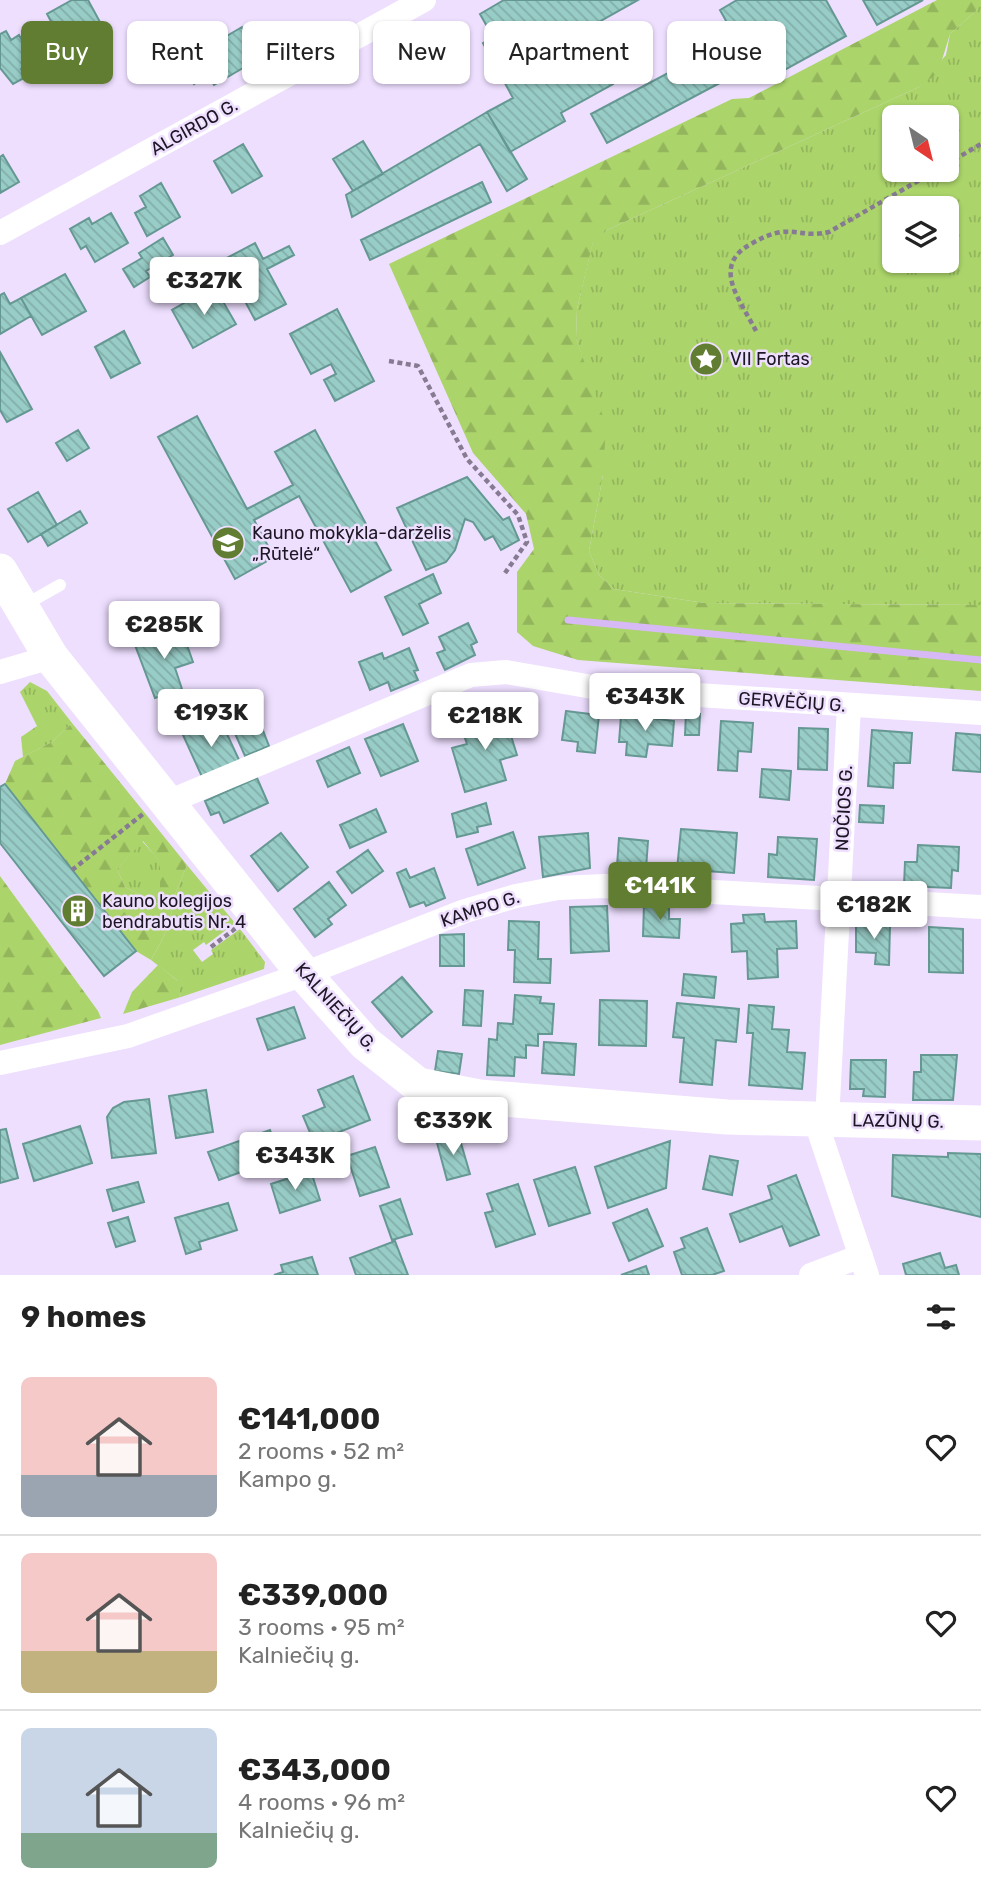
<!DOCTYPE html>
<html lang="en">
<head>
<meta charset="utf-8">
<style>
	:root { --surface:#fff; --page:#f6f6f6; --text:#222; --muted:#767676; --line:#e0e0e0; --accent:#617d31 }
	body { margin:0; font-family:Rubik,sans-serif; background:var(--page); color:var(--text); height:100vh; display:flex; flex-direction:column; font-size:26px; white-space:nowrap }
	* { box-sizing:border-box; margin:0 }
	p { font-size:23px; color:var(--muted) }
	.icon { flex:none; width:38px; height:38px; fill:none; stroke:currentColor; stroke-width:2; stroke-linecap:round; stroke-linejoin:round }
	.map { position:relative; height:1275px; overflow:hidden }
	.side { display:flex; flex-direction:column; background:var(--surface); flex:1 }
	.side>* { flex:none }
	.guide { position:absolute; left:21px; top:21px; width:940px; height:63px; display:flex; gap:14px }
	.needle { width:46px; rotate:145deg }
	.buttons { position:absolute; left:882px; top:105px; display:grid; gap:14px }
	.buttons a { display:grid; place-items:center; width:77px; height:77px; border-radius:10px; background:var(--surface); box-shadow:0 2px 5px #0004; font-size:35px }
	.price { position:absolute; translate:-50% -60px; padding:0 16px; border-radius:7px; background:#fff; color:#222; font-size:23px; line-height:46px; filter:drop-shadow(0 2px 4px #0008) }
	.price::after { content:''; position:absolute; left:50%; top:42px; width:21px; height:16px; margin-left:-10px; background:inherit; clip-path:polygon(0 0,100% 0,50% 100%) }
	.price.selected { background:var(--accent); color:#fff }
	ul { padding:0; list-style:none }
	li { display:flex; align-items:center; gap:21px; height:175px; padding:0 21px }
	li+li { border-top:2px solid var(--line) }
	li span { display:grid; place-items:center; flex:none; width:196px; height:140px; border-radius:10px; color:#555 }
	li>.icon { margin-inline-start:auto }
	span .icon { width:84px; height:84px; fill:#fffc; stroke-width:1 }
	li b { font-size:30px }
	h2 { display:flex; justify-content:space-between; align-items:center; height:84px; padding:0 21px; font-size:30px }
	.tag { padding:0 24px; border-radius:10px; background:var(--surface); box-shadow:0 2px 5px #0004; font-size:24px; line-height:63px }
	.tag.selected { background:var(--accent); color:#fff }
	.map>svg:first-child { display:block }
	.grass { fill:url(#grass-tufts); fill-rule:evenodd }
	.forest { fill:url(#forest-firs) }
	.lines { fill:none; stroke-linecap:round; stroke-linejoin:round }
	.stream { stroke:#d7b9f6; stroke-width:7 }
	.building { fill:url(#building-back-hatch); stroke:#659892; stroke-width:2 }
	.path { stroke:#867b92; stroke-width:4.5; stroke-dasharray:5 3.5; stroke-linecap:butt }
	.lane { stroke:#fff; stroke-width:12 }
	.street { stroke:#fff; stroke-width:24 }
	.secondary { stroke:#fff; stroke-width:35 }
	.labels { text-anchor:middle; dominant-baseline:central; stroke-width:5; stroke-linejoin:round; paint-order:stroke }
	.street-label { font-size:18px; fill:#1d1624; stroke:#eedfff }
	.poi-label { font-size:18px; fill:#1d1624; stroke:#eedfff; text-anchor:start }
</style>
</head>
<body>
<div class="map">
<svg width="981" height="1275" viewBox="0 0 981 1275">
	<defs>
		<pattern id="grass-tufts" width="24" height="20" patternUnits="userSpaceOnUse" patternTransform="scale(1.75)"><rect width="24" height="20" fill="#abd46a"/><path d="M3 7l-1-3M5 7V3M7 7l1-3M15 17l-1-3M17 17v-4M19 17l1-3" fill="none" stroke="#93b55c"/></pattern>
		<pattern id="forest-firs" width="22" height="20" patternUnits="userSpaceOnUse" patternTransform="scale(1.75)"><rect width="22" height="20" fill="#abd46a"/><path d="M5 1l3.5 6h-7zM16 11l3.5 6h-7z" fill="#93b55c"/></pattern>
		<pattern id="building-back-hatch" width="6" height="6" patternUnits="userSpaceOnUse" patternTransform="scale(1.75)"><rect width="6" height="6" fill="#98ccc6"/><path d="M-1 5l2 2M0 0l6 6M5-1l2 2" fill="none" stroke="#83aeaa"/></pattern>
	</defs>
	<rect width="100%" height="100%" fill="#eedfff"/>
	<path class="grass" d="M978,0H981V605L704,603L614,589L599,575L589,551L603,475L590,381L576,338L577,309L593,241L607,230L919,87L946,55L950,34L978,9ZM894,117H947V170H894ZM894,208H947V261H894Z
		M30,682L47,691L72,723L52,742L23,757L21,737L37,726L20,692Z
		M142,841L160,861V893L172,902L187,865L235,923L206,945L204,942L193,950L202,962L213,954L211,950L240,929L265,962L264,969L181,997L177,980L151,960L164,936L172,911L125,887L117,869Z"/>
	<path class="forest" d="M937,0H978V9L950,34L938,73L919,87L607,230L593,242L577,309L576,338L606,425L603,475L589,551L599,575L614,589L704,603L981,605V691L578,660L533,646L517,632V572L534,549L526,514L473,453L389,264L732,99L749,98Z
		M72,723L187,865L172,902L160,893V862L143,841L117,869L125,887L172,911L164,936L151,960L136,951L5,784L15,761L52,742Z
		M0,876L98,1011L101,1018L0,1045Z
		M158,965L178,981L181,997L123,1014L132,992Z"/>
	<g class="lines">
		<path class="stream" d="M568,620L981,660"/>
	</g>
	<path class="building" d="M72,0H88L106,33L68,54L47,14Z
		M504,0H638L583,31L613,84L561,113L565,121L510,152L487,112L513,98L483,43L493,37L480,14Z
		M737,0H826L846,36L761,83L720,10Z
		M863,0H923L877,25Z
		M242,27L260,58L214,85L208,75L194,84L177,55L197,43L201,51Z
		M6,31L11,40L19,35L34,62L21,69L26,77L13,84L0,68V34Z
		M715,48L731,77L607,143L591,114Z
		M487,112L527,179L507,191L480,144L352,217L346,195Z
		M363,141L383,174L353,191L333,159Z
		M243,144L262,176L232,193L214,161Z
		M3,155L19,182L0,193V157Z
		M482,182L491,202L370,260L361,240Z
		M161,183L180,217L147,236L135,213L146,207L140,196Z
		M111,213L128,243L95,262L86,246L81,249L70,229L89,218L92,224Z
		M163,238L173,255L146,271L150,277L134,287L123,269L142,258L139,253Z
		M255,243L263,259L289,246L294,255L267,269L286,304L255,320L223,260Z
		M65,274L86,311L42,335L21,298Z
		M214,286L236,324L193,348L172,310Z
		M4,293L10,304L21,298L31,316L0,334V295Z
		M337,309L374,381L335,401L324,380L336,374L331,364L311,374L290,334Z
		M124,331L140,363L111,378L95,347Z
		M0,352L32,409L7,422L0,410Z
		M197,416L247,509L293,485L275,452L315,430L391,570L351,592L299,496L254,520L274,557L235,579L158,437Z
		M78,430L89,448L67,461L56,443Z
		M467,477L503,520L509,517L519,540L501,550L493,536L485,540L473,522L465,519L455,550L446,562L426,570L397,508Z
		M38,492L57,525L28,542L8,509Z
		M80,511L87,523L48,546L41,534Z
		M433,574L441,593L419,604L428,623L403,635L385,597Z
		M468,623L477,642L471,645L475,655L445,670L437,653L445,650L439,637Z
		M181,628L193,662L175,668L182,689L155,698L135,645Z
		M409,648L418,670L414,671L418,680L391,691L388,682L370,690L359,662L382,653L384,659Z
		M635,709L651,710L650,718L674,721L672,746L648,744L646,757L626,755L627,742H619L621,716L634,717Z
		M255,710L269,746L245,756L229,720Z
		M503,710L517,755L500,760L506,780L465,792L452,748L467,744L462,730L480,724L478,718Z
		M566,711L599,715L595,753L577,751L578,742L562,740Z
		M686,713L700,714L699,735H685Z
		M220,719L240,762L203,779L183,735Z
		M721,721L753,723L751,752L738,751L737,771L718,770Z
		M403,724L418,761L381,776L365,739Z
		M799,728L828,729L827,770L798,769Z
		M872,730L912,733L910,763H894L893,788L868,786Z
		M956,733L981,735V772L953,770Z
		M349,747L360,773L328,787L317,761Z
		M762,769L791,771L789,800L760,797Z
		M257,778L268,803L224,823L219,812L211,815L205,801Z
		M5,784L136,951L104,976L0,843V787Z
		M486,803L491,824L477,827L478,832L457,837L452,814Z
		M860,805L884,806L883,823L859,822Z
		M376,809L386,832L350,848L340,825Z
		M681,829L737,833L734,873L677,869Z
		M513,832L525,868L478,885L466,849Z
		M281,833L308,867L278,891L251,856Z
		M588,833L590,868L543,877L539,837Z
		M778,837L817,839L814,880L768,877L769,854L777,855Z
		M619,838L648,841L646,869L617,866Z
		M918,845L959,847L958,871L952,870L951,888L904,886L905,862H917Z
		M368,850L383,871L352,893L337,872Z
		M434,868L445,898L426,906L424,902L410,907L397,873L406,869L410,878Z
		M329,882L346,905L328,919L332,924L315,937L294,909Z
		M644,904L669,905V919H680L679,938L643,936Z
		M607,906L609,951L571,953L570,907Z
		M764,914L765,922L796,921L797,948L777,949L778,977L748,979L747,951L732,952L731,924L744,923L743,915Z
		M509,921L539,922L538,959H551L550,983L514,982L515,950H508Z
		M856,924L890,925L889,965L875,964L876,953L856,952Z
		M929,927L963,929V973L929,972Z
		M464,934V966H440V935Z
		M684,974L716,977L714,998L682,995Z
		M402,977L432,1012L402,1037L372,1002Z
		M465,990L483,991L481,1026L463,1025Z
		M515,995L541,997L540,1003L554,1004L552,1034H538V1046L526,1045V1058L515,1057L514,1076L487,1075L489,1039L497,1040L498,1023L513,1024Z
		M600,1000L647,1001L646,1046L599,1045Z
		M677,1003L739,1009L736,1042L716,1040L712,1085L680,1082L684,1038L673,1037Z
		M749,1005L774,1007L772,1029L789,1030L787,1052L805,1053L802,1089L749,1085L753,1033H747Z
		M294,1007L305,1038L268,1050L257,1019Z
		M544,1042L576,1044L574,1075L542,1073Z
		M438,1051L462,1054L459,1074L435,1071Z
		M921,1055H957L953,1100H913L914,1072H921Z
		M851,1060H886L885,1097L863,1096L864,1089H850Z
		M353,1076L370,1120L314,1142L303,1116L325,1107L318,1090Z
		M206,1090L213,1132L176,1138L169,1096Z
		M149,1099L156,1153L112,1158L107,1117L113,1108L124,1102Z
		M80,1126L92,1163L34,1181L23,1144Z
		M6,1129L18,1178L0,1183V1130Z
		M270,1130L280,1158L219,1180L208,1152Z
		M458,1133L470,1174L447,1180L436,1139Z
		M670,1141L666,1188L608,1208L595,1167Z
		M375,1147L389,1187L360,1196L347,1156Z
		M948,1153L981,1154V1217L892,1196L893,1155L948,1157Z
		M710,1156L738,1161L732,1195L703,1189Z
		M575,1167L590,1213L549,1226L534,1180Z
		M311,1171L320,1200L280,1213L271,1184Z
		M796,1175L819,1235L790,1246L782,1226L740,1242L730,1214L772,1199L768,1186Z
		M138,1182L144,1202L113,1211L107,1190Z
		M518,1184L535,1234L496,1247L485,1213L493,1211L487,1194Z
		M400,1199L412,1234L392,1240L380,1206Z
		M228,1203L237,1230L199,1242L201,1249L186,1254L175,1218Z
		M647,1209L663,1246L629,1261L613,1223Z
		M128,1217L135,1241L116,1247L108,1223Z
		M707,1228L724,1271L712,1275H682L674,1252L685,1248L681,1238Z
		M395,1241L408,1275H356L350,1258Z
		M940,1253L945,1268L956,1265L959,1275H906L903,1264Z
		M312,1257L318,1275H274L283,1272L281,1265Z
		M646,1266L649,1275H621Z"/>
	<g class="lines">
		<path class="path" d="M947,164L981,144
			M756,331C741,301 710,266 751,244C761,238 770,234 781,232C799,230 806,237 829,232L937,170
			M389,361L418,366L467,459L518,515L527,542L505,573
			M72,870L143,814
			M211,947L236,928"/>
		<path class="lane" d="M23,606L60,585"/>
		<path class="street" d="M0,233L424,0
			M0,672L51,657
			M168,802L471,675L506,672L604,689L981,713
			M0,1063L128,1036L304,974L465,911L516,896L558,888L605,886L981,907
			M815,1119L867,1275
			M827,1120L849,706
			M811,1275L861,1256"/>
		<path class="secondary" d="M0,571L51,657L304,974L365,1043L418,1085L479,1097L727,1117L981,1123"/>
	</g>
	<defs>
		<symbol id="sight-disc" viewBox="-11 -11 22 22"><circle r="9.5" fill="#617d31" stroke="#eedfff"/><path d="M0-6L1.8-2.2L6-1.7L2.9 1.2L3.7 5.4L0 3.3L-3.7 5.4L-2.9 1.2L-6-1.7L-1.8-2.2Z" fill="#fff"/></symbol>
		<symbol id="school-disc" viewBox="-11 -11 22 22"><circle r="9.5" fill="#617d31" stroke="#eedfff"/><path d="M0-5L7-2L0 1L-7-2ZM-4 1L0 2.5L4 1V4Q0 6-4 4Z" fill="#fff"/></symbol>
		<symbol id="building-disc" viewBox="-11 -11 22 22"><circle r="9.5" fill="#617d31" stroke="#eedfff"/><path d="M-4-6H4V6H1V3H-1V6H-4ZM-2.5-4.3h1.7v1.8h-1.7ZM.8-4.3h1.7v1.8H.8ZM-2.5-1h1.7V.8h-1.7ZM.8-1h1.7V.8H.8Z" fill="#fff"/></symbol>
	</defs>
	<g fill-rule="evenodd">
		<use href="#sight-disc" x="687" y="340" width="38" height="38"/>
		<use href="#school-disc" x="209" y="524" width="38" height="38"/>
		<use href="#building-disc" x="59" y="892" width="38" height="38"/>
	</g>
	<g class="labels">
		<g class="street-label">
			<text transform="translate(194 127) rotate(-29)">ALGIRDO G.</text>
			<text transform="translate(792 702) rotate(4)">GERVĖČIŲ G.</text>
			<text transform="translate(844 808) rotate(-87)">NOČIOS G.</text>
			<text transform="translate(480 909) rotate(-18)">KAMPO G.</text>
			<text transform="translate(336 1007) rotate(48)">KALNIEČIŲ G.</text>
			<text transform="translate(898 1121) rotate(1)">LAZŪNŲ G.</text>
		</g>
		<g class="poi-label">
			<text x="730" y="359">VII Fortas</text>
			<text x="252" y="533">Kauno mokykla-darželis<tspan x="252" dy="21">„Rūtelė“</tspan></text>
			<text x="102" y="901">Kauno kolegijos<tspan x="102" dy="21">bendrabutis Nr. 4</tspan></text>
		</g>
	</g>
</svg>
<div class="buttons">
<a><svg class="needle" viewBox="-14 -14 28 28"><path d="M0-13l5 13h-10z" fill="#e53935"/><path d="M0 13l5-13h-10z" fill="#767676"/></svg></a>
<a><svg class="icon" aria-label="layers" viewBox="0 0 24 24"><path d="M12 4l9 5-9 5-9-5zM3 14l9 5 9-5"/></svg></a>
</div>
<b class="price" style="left:204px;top:317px">€327K</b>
<b class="price" style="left:164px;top:661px">€285K</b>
<b class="price" style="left:645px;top:733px">€343K</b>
<b class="price" style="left:211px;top:749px">€193K</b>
<b class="price" style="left:485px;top:752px">€218K</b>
<b class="price selected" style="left:660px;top:922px">€141K</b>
<b class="price" style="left:874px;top:941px">€182K</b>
<b class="price" style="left:453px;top:1157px">€339K</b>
<b class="price" style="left:295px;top:1192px">€343K</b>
<div class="guide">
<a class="tag selected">Buy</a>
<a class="tag">Rent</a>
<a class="tag">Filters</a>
<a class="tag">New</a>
<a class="tag">Apartment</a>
<a class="tag">House</a>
</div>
</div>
<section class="side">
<h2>9 homes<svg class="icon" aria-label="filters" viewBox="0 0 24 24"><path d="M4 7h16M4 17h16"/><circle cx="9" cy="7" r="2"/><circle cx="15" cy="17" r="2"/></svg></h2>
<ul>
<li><span style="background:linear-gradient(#f6c9c9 70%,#9aa5b1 0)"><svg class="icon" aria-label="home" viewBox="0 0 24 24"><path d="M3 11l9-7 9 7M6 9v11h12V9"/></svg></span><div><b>€141,000</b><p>2 rooms · 52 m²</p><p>Kampo g.</p></div><svg class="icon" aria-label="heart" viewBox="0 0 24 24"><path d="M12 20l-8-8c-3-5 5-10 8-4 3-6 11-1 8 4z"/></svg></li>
<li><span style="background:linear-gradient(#f6c9c9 70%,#c2b280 0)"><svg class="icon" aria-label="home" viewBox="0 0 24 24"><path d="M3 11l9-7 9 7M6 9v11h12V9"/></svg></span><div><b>€339,000</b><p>3 rooms · 95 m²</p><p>Kalniečių g.</p></div><svg class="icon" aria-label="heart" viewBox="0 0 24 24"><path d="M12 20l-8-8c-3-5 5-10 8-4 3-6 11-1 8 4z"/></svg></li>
<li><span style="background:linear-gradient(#c9d6e8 75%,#7fa58c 0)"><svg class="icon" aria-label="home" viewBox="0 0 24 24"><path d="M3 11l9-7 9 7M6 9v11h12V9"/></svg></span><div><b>€343,000</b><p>4 rooms · 96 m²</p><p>Kalniečių g.</p></div><svg class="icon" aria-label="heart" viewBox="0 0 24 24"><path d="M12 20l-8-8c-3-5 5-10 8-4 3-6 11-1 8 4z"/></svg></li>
</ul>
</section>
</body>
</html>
